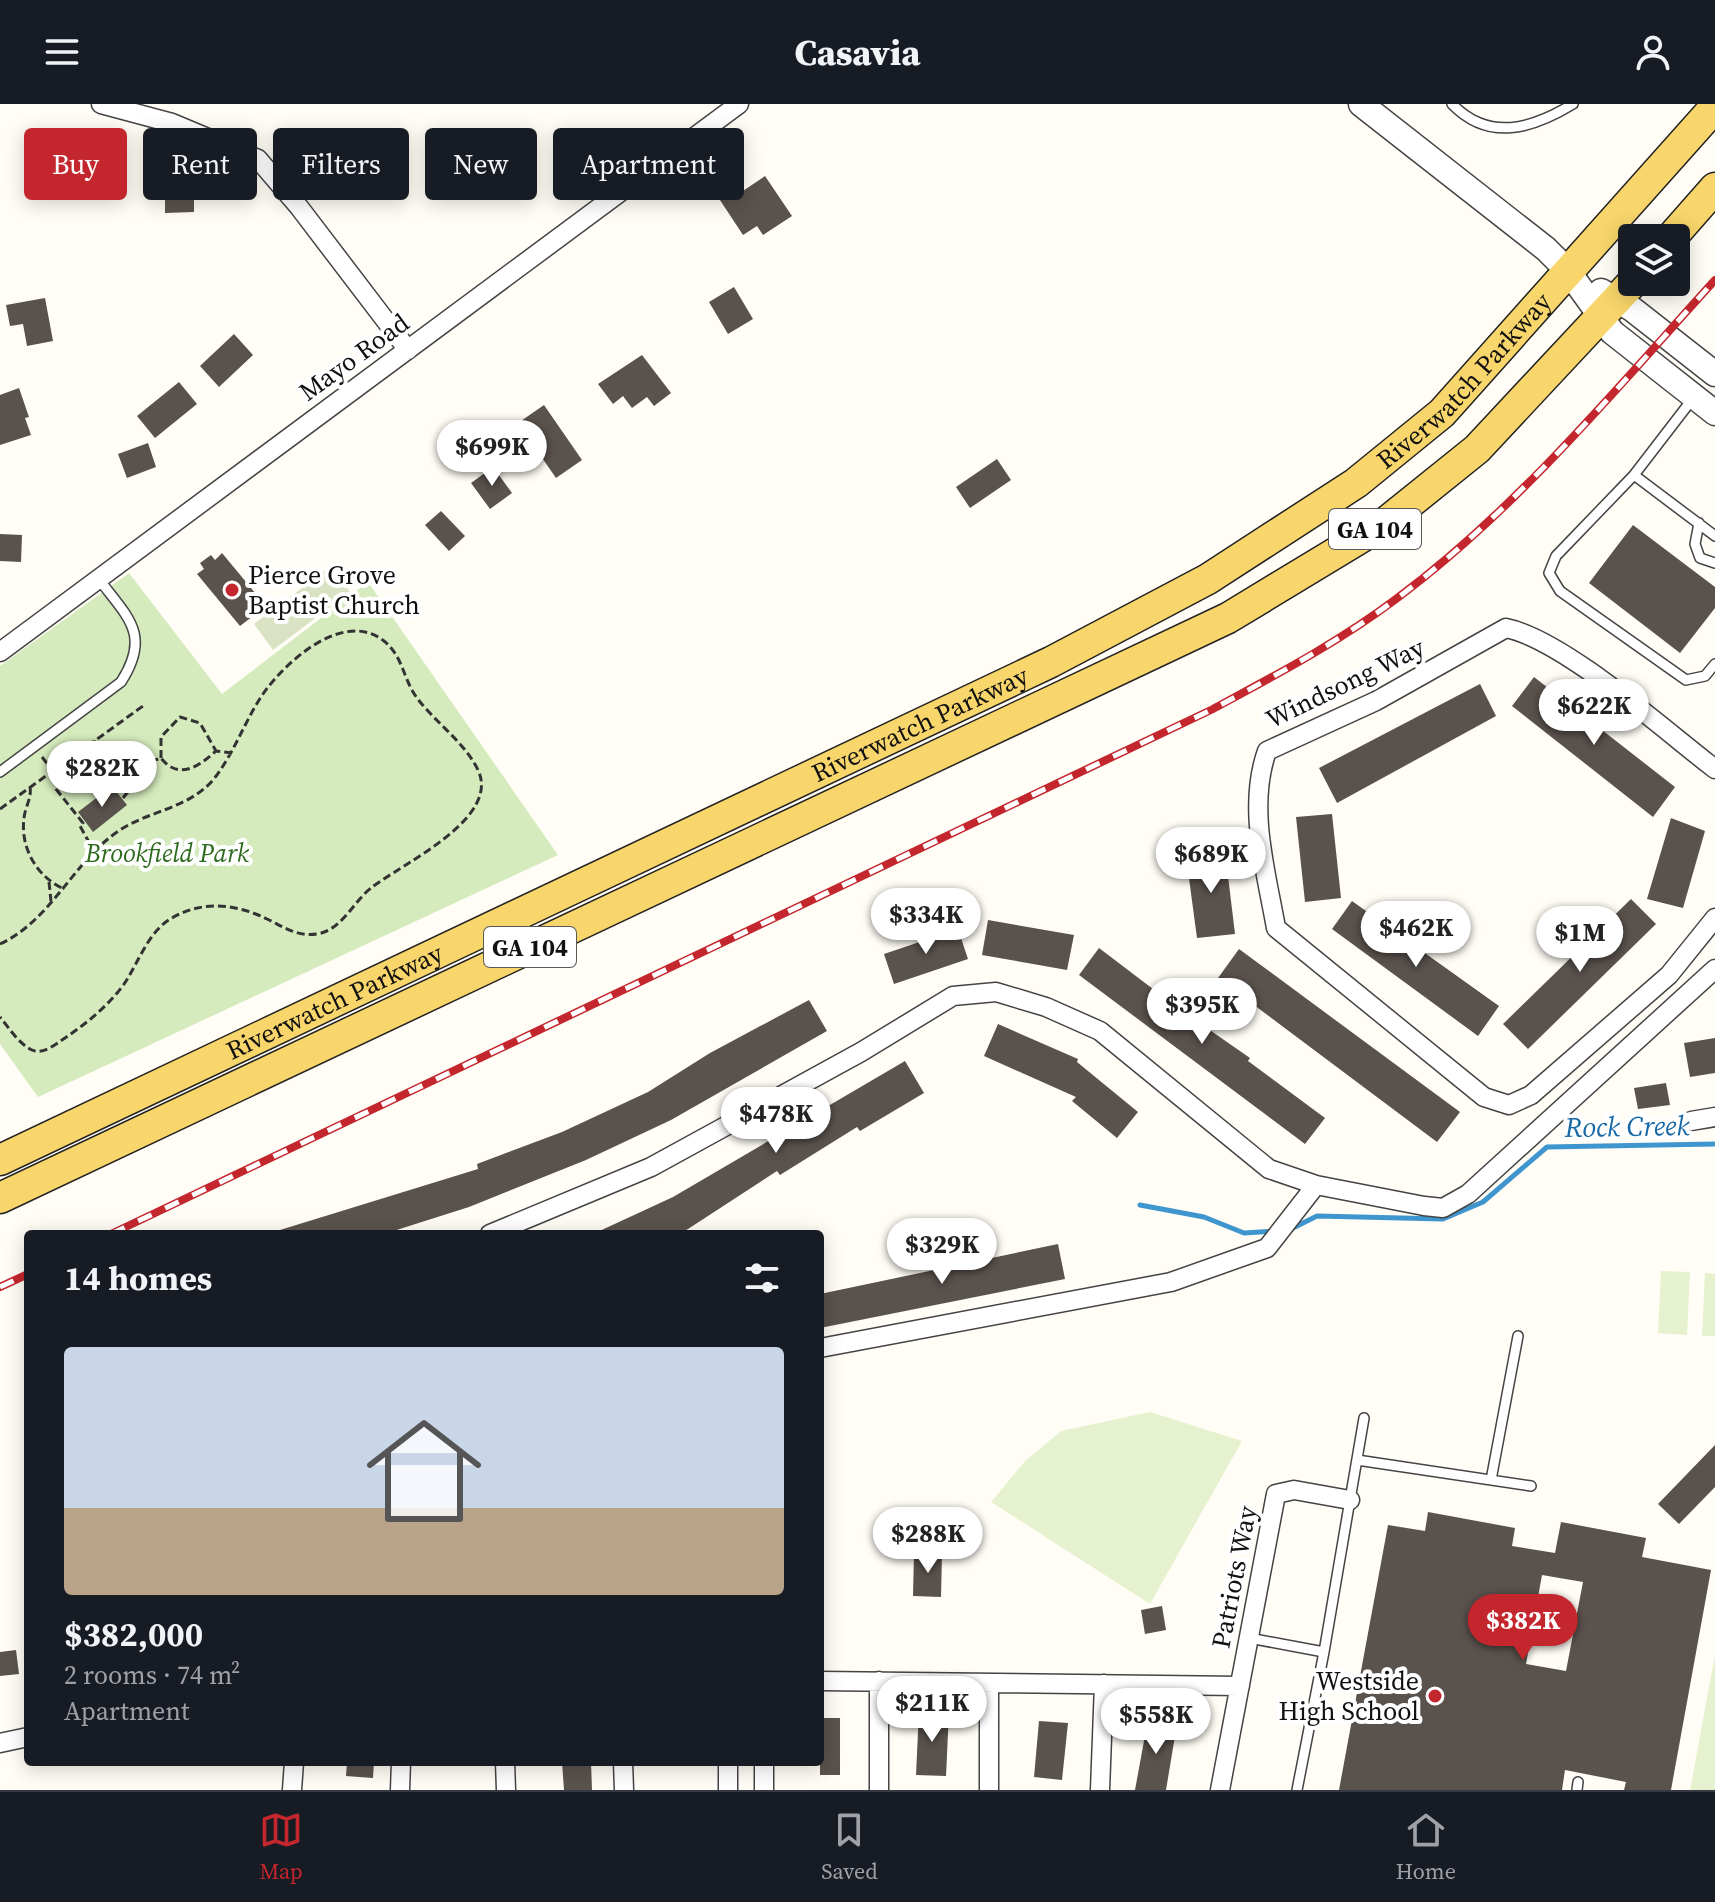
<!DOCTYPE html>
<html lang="en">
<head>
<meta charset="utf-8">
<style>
	:root { --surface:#171b24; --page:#20242c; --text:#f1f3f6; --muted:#9ea1a6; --line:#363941; --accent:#c4262e }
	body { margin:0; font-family:"Source Serif 4",serif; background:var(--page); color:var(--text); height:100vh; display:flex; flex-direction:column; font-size:30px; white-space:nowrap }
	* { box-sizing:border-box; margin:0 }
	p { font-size:26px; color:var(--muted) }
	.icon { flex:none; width:44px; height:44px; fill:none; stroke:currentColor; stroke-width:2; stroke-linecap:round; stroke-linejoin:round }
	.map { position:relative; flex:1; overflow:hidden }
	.side { position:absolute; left:24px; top:1126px; width:800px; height:536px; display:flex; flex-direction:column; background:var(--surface); border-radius:8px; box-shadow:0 4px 20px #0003 }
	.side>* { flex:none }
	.top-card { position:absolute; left:24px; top:24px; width:800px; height:72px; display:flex; gap:16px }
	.controls { position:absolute; left:1618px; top:120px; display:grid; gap:16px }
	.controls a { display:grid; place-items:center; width:72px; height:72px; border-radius:8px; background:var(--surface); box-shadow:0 4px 20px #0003; font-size:40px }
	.price { position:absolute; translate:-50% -68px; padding:0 18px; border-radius:28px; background:#fff; color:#222; font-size:26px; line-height:52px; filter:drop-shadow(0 2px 4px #0008) }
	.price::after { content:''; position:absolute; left:50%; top:48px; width:24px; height:18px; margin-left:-12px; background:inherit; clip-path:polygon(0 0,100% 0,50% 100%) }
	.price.selected { background:var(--accent); color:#fff }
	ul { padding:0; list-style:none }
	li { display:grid; align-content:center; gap:16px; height:424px; padding:0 40px }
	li+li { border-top:2px solid var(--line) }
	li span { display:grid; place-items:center; height:248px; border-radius:8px; color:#555 }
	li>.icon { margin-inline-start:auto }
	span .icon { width:144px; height:144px; fill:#fffc; stroke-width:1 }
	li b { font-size:34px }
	h2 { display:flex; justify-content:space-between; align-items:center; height:96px; padding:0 40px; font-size:34px }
	.pill { padding:0 28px; border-radius:8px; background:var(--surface); box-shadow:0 4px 20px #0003; font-size:28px; line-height:72px }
	.pill.selected { background:var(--accent); color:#fff }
	header { display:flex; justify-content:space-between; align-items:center; height:104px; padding:0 40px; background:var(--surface); font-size:36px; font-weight:800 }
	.tab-bar { display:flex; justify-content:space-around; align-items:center; height:112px; border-top:2px solid var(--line); background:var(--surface); font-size:22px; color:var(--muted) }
	.tab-bar a { display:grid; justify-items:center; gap:4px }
	.tab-bar .selected { color:var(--accent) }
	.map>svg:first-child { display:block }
	.green { fill:#d5ebbd }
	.cemetery { fill:#d9e3c4 }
	.pitch { fill:#e6f2cf }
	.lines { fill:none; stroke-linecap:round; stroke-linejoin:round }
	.stream { stroke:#3f96cf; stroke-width:5 }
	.building { fill:#5a524d; fill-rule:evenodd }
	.service-casing { stroke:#444; stroke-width:12 }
	.minor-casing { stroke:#444; stroke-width:21 }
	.tertiary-casing { stroke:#444; stroke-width:27 }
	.primary-casing { stroke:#222; stroke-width:33 }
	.path { stroke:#333; stroke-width:3; stroke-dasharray:8 4; stroke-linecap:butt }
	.service { stroke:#fff; stroke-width:9 }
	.minor { stroke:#fff; stroke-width:18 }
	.tertiary { stroke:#fff; stroke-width:24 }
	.primary { stroke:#f9d66b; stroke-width:30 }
	.rail-casing { stroke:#c4262e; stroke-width:8 }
	.rail { stroke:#fff; stroke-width:5; stroke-dasharray:15; stroke-linecap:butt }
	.poi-dot { fill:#c4262e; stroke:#fff; stroke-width:3 }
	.labels { text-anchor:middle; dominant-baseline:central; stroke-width:8; stroke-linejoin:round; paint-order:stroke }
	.shield { fill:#fff; stroke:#585858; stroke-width:2 }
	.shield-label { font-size:24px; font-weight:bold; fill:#111 }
	.street-label { font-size:26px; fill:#111; stroke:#fff }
	.poi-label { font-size:26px; fill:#111; stroke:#fff; text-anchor:start }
	.park-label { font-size:26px; font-style:italic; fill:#2f6b1f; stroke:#fff }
	.water-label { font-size:28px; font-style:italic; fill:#1768a6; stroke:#fff }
</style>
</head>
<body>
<header><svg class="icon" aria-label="menu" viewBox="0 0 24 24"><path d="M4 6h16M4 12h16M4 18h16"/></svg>Casavia<svg class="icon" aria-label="person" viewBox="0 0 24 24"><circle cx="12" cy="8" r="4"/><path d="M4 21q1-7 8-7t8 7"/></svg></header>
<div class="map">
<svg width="1715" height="1686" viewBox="0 0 1715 1686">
	<rect width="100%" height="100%" fill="#fffdf5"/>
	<path class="green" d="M129,469L222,590L368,478L558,751L38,993L0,940V562Z"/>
	<path class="cemetery" d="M330,463L350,488L273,546L254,520Z"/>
	<path class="pitch" d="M1661,1167L1690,1168L1687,1231L1658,1229Z
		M1705,1169L1715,1170V1232H1702Z
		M1150,1308L1242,1337L1150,1500L991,1398L1026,1356L1061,1327Z
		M1715,1551V1686H1690Z"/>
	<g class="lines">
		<path class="stream" d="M1140,1101L1204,1113L1244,1129L1275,1127
			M1289,1126L1317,1112L1443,1115L1483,1098L1547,1043L1715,1040"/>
	</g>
	<path class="building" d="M149,66H171V81H194V108L165,109V95H149Z
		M765,72L792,112L763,131L757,122L743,131L716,90L730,81L737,91Z
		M734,183L753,215L728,230L709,198Z
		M45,194L53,237L27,242L23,220L10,222L6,201Z
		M234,230L253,251L219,283L200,262Z
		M642,251L671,289L654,302L647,293L632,304L623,292L613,300L598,280Z
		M179,278L197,300L155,334L137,312Z
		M19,284L29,313L25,314L31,331L0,341V291Z
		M544,301L582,356L556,374L518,319Z
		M148,339L156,363L127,374L118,350Z
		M997,355L1011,376L970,404L956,383Z
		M493,363L512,389L490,405L471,379Z
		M441,407L465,432L449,447L425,421Z
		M1633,421L1715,483V504L1680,549L1589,479Z
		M0,430L22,431L21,458L0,457Z
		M222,449L266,502L240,522L197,470L204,465L200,459L211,451L215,456Z
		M1534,573L1675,683L1653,713L1512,602Z
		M1480,580L1496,612L1337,699L1319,664Z
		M112,682L127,701L93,728L78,708Z
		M1332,710L1341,794L1305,798L1296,713Z
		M1671,714L1705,727L1683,804L1647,795Z
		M1225,747L1235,830L1197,834L1186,752Z
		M1631,795L1656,820L1528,945L1503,920Z
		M1352,797L1499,902L1478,932L1332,825Z
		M988,816L1074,831L1067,866L982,851Z
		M958,825L968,855L894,880L884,850Z
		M1099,844L1178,904L1250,954L1248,957L1325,1014L1305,1040L1079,871Z
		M1239,845L1460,1008L1437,1038L1218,874Z
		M809,896L827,927L671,1016L586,1056L469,1103L384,1130H280V1126L478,1065L477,1060L562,1028L648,988L710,949Z
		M998,920L1078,955L1077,958L1138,1008L1117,1034L1072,997L1076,993L984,952Z
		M1715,934V969L1690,973L1684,939Z
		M905,957L924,989L860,1027L857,1023L780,1071L777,1067L688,1125L678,1130H593L673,1093Z
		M1666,979L1670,1001L1638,1005L1634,984Z
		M1058,1140L1065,1175L820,1224V1190Z
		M1715,1341V1383L1679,1420L1658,1400Z
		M1428,1408L1515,1424L1512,1442L1555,1449L1561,1418L1646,1434L1642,1453L1711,1466L1671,1686H1624L1626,1678L1565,1666L1562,1686H1339L1388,1421L1425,1427ZM1542,1471L1583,1478L1566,1567L1526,1560Z
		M914,1449H942L941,1493L913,1492Z
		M1162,1502L1166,1526L1145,1530L1141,1506Z
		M16,1546L19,1570L0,1572V1548Z
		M919,1607L949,1608L946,1672L916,1671Z
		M820,1614H840V1671H820Z
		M1148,1615L1177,1620L1166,1686H1135Z
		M1039,1617L1068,1619L1062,1676L1034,1673Z
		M347,1658H374L373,1674L346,1672Z
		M562,1658H591L592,1686H564Z"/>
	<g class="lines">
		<defs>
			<path id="service" d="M1452,0C1489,38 1532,25 1573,0
				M1694,293L1634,371L1556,452L1549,469L1560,487L1686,576L1705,572L1715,560
				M1634,371L1715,432
				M1699,419L1695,440L1700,454L1715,459
				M0,668L121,578C152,530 127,513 98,474
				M1357,1356L1531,1382
				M1491,1376L1518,1232
				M1249,1534L1324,1548L1297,1686
				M1324,1548L1364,1314
				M1577,1686L1578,1678"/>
			<path id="minor" d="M101,0L172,19L258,55L299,103L408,246
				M0,548L739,0
				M1715,665C1664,626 1564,536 1506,524L1376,597L1267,647C1247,703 1266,767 1276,824L1484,993L1509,1001L1531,991L1669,871L1715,814
				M1691,1017L1715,1013
				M490,1130L651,1063L861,948L953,892L996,888L1046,903L1100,927L1269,1065L1316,1081L1424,1102L1443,1104L1468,1090L1715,865
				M820,1244L1171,1178L1267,1144L1316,1081
				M820,1577L1240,1582
				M989,1579V1686
				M0,1639L28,1633
				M505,1658L506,1686
				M623,1658L624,1686
				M292,1686L294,1658
				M400,1686L401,1658
				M728,1686V1658
				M764,1686V1658
				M879,1686V1577
				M1100,1686L1104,1580
				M1220,1686L1276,1390L1294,1386L1350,1396"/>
			<path id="tertiary" d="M1361,0L1546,145L1568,167L1612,228L1715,309
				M1601,187L1632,205L1715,270"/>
			<g id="primary">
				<path d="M1671,134L1715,84"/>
				<path id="s1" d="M0,1056L1051,558L1208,475L1356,379L1442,309L1715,3"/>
				<path d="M0,1094L1228,514L1385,419L1477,345L1633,178"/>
			</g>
		</defs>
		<use href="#service" class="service-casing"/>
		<use href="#minor" class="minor-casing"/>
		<use href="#tertiary" class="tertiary-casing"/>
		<use href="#primary" class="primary-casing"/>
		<path class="path" d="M94,637C103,647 149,661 161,654C179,677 199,662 216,647L232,649
			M42,653L53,667L56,685L83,719L80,722L94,747
			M161,654V633L180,613L200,619L216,647
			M30,683C32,694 25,703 24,714C20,744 37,773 64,785
			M123,694L138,675L145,657
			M0,705L143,602
			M49,778L51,797
			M0,840C52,816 74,756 120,726C149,707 189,704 213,676C234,650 244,618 263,590C286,557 344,505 384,537C403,552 403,575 417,594C435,618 463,637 477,664C504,714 401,760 371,784C353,798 342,826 317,830C297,833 284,823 267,815C237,800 202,796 172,814C145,829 137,866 118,888C102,907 83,922 62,936C54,941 43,951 32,946C19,940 9,924 0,913"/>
		<use href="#service" class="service"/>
		<use href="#minor" class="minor"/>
		<use href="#tertiary" class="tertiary"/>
		<use href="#primary" class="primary"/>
		<defs>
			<path id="rail" d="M111,1130L1213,605C1276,571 1339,538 1396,495C1517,405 1614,287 1715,176
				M0,1183L28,1170"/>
		</defs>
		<use href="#rail" class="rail-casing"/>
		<use href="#rail" class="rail"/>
	</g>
	<g class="poi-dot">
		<circle cx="232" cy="486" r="8"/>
		<circle cx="1435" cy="1592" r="8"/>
	</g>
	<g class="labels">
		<g class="shield">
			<rect x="1329" y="405" width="92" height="40" rx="6"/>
			<rect x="484" y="823" width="92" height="40" rx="6"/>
		</g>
		<g class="shield-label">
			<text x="1375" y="425">GA 104</text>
			<text x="530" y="843">GA 104</text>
		</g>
		<g class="street-label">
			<text transform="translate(354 253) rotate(-36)">Mayo Road</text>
			<text stroke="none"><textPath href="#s1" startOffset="1666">Riverwatch Parkway</textPath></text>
			<text transform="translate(1345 579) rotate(-26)">Windsong Way</text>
			<text stroke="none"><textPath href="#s1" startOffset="1018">Riverwatch Parkway</textPath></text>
			<text stroke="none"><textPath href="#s1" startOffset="370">Riverwatch Parkway</textPath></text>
			<text transform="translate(1234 1473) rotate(-79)">Patriots Way</text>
		</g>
		<g class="poi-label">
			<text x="248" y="471">Pierce Grove<tspan x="248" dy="30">Baptist Church</tspan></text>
			<text x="1419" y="1577" text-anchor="end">Westside<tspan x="1419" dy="30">High School</tspan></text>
		</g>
		<g class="park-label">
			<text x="167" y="749">Brookfield Park</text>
		</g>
		<g class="water-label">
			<text transform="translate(1627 1022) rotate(-1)">Rock Creek</text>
		</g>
	</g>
</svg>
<div class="controls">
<a><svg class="icon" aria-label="layers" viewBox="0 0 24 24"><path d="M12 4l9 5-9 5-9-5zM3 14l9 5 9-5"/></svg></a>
</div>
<b class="price" style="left:492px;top:384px">$699K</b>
<b class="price" style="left:1594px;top:643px">$622K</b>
<b class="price" style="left:102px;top:705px">$282K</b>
<b class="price" style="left:1211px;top:791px">$689K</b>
<b class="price" style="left:926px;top:852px">$334K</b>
<b class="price" style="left:1416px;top:865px">$462K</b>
<b class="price" style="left:1580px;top:870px">$1M</b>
<b class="price" style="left:1202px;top:942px">$395K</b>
<b class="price" style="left:776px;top:1051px">$478K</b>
<b class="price" style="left:942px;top:1182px">$329K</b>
<b class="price" style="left:928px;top:1471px">$288K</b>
<b class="price selected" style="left:1523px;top:1558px">$382K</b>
<b class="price" style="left:932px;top:1640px">$211K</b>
<b class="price" style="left:1156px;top:1652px">$558K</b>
<div class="top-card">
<a class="pill selected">Buy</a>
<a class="pill">Rent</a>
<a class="pill">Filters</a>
<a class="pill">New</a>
<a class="pill">Apartment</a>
</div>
<section class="side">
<h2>14 homes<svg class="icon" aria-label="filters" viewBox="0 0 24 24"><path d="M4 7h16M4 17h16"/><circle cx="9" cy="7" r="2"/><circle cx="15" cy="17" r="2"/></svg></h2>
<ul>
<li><span style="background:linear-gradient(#c9d6e8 65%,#b9a48a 0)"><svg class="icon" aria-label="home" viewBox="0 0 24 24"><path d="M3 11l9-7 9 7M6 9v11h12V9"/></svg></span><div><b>$382,000</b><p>2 rooms · 74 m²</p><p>Apartment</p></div></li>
</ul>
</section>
</div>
<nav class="tab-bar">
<a class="selected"><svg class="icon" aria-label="map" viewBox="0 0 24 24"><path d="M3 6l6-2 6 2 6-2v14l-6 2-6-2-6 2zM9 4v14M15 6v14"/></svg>Map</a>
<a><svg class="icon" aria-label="saved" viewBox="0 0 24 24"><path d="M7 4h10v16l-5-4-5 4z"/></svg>Saved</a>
<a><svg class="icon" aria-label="home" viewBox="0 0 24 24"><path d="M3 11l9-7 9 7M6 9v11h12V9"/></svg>Home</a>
</nav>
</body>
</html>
